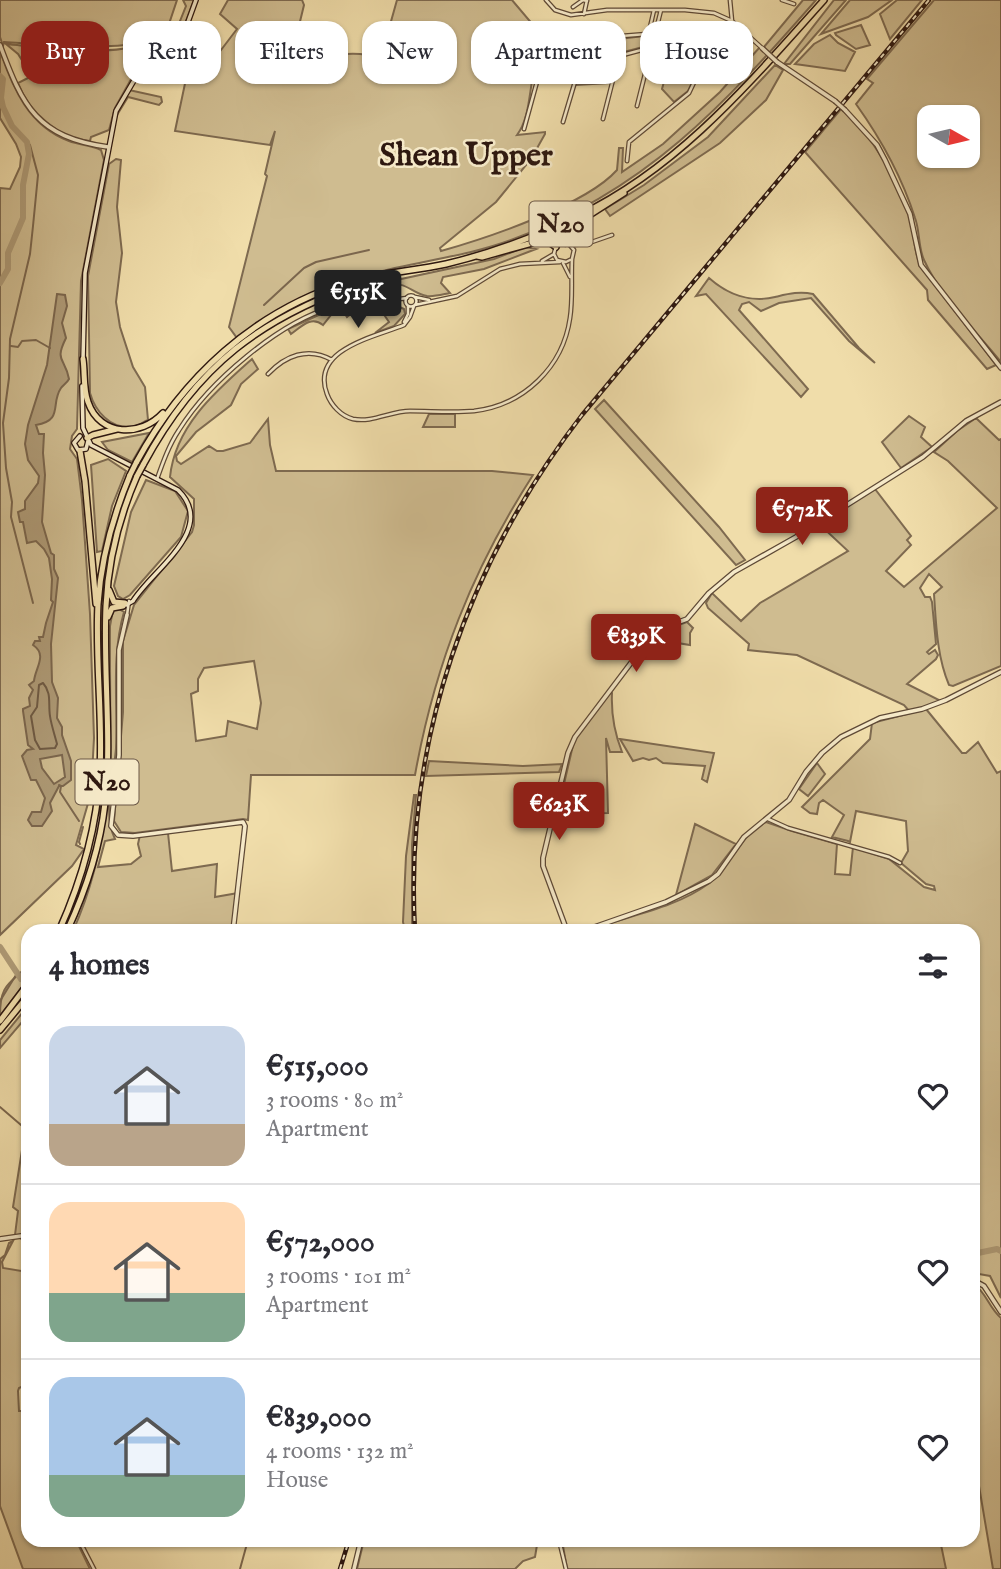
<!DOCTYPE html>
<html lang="en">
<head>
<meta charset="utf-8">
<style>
	:root { --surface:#fff; --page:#f2f2f3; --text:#2b2b33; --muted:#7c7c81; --line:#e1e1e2; --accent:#8f2418 }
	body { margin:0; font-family:"IM FELL English",serif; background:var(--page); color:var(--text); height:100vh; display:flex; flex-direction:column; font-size:26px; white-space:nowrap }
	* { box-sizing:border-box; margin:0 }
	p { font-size:23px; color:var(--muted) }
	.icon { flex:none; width:38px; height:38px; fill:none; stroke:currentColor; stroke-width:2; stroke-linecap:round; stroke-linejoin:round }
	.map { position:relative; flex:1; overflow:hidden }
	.sheet { position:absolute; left:21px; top:924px; width:959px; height:623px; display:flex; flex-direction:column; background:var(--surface); border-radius:21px; box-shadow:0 2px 5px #0004 }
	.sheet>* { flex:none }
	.banner { position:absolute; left:21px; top:21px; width:959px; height:63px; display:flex; gap:14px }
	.needle { width:46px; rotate:98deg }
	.controls { position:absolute; left:917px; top:105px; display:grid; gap:14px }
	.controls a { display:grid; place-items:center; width:63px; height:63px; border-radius:14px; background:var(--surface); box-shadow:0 2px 5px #0004; font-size:35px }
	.price { position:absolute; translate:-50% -60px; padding:0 16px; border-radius:7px; background:var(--accent); color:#fff; font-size:23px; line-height:46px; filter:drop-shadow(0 2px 4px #0008) }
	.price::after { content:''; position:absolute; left:50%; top:42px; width:21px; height:16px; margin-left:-10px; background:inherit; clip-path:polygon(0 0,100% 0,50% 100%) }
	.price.on { background:#222; color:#fff }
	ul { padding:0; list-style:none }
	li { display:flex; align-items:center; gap:21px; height:175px; padding:0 28px }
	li+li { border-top:2px solid var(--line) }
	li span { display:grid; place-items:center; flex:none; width:196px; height:140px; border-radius:21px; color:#555 }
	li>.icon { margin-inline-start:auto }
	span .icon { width:84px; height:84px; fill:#fffc; stroke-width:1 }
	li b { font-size:30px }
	h2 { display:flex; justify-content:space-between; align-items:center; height:84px; padding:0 28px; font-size:30px }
	.tag { padding:0 24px; border-radius:21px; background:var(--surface); box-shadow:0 2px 5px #0004; font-size:24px; line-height:63px }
	.tag.on { background:var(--accent); color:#fff }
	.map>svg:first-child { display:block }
	.green { fill:#cfbc90; stroke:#7e6a50; stroke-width:2; fill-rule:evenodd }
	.water { fill:#ae9a76; stroke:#7b664d; stroke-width:2; fill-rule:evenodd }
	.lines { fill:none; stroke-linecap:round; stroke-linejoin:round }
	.shore { stroke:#6e5943; stroke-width:2 }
	.stream { stroke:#7b664d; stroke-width:2 }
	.river { stroke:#ae9a76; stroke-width:6 }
	.minor-casing { stroke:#5e4936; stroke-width:5 }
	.tertiary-casing { stroke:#5e4936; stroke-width:6 }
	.secondary-casing { stroke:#2e1810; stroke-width:6 }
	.trunk-casing { stroke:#2e1810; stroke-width:8 }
	.minor { stroke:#f5e9c8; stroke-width:2.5 }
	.tertiary { stroke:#f5e9c8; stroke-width:3.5 }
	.secondary { stroke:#f5e9c8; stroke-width:3.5 }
	.trunk { stroke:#f0ddaa; stroke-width:5 }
	.rail-casing { stroke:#2e1810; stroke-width:4.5 }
	.rail { stroke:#f5e9c8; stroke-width:2; stroke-dasharray:5; stroke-linecap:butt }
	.tertiary-bridge-casing { stroke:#5e4936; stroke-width:6; stroke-linecap:butt }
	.trunk-bridge-casing { stroke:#2e1810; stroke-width:8; stroke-linecap:butt }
	.tertiary-bridge { stroke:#f5e9c8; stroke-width:3.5 }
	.trunk-bridge { stroke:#f0ddaa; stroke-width:5 }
	.labels { text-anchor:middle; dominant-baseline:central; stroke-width:5; stroke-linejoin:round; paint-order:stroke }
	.shield { fill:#f5e9c8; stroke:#6a5747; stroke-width:2 }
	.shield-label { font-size:26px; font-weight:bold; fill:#2e1810 }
	.quarter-label { font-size:32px; font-weight:bold; fill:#2e1810; stroke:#f5e9c8 }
</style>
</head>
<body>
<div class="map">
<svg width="1001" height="1569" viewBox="0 0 1001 1569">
	<rect width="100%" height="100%" fill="#f0ddaa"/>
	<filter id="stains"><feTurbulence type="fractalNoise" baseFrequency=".00286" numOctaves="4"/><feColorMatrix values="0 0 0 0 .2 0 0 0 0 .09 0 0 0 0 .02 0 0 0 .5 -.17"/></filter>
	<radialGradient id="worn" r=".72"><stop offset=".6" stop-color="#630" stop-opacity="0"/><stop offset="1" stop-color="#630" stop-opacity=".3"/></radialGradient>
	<path class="green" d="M0,0H177L167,30L176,31L186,6L183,0H194L181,34L171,46L134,74L115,108L109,130L91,137L90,141C59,139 29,112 18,83L32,76L18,54L6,44C39,47 114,58 142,43C97,50 49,45 4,42L3,46L0,37Z
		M228,0H302L304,5L287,75L315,81C327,48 352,52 381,57L397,0H512L545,39C542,52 536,64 533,76C529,95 529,119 517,135L545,132V134L531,159L496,202L440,248L441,251C487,238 586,205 617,170L619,148H623L622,172L663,144L720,92L759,48L761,49L764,47L803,0H816C724,105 646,191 511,240C465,257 417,261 371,274C356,278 341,286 327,292C295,305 265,317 237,338L229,327L267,176L265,174L275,131L270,145L175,131L187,74L202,75L237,29L220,14Z
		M834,0H846L790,64H784Z
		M850,0H892L868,17L821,34Z
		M897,0H922L890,39L880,14Z
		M934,0H1001V362C976,331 940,296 924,260C918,247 920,231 915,218C902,177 881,139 856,104L873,83L867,79ZM929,117H968V156H929Z
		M861,25L870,45L856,49L836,35L835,33Z
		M830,35L838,43L855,52L845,71L795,64L814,44Z
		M644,36L643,47L620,53L619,39Z
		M0,51C13,89 29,126 69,141C80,145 91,145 101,150L104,160L81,281L77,429L72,436L70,449L77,459L82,500L90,614L94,738L91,793L76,845L84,849L72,866L0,935V188L10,189L20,167L21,157L16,144L0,118Z
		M775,65L783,70L766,100L720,143L610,216L605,209L644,185L708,137Z
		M668,67L698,71L688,91L674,102L662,89Z
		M610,73L612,74L610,83L576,85L579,76Z
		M129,90L161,97L162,102L159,105L128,97L117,115Z
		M841,109C874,137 897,178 910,219C915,235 913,252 921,267L996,365L987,369L928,300L927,290L805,152Z
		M116,159L121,160L117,207L122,253L116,302L120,327L133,367L145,387L148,420C143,422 137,427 132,427C110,429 95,411 90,393L88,276L109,164Z
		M525,247L536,249L484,269L443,277L441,283L450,293C444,294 434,297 427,296C410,293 405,278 385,288L378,284L494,259Z
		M709,278C727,294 750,303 775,297C788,294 799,291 813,294L859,348L875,363L849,341L811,298L779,303L761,311L749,302L742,304L739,310L808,389L801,397L706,294L696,296Z
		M373,302L393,304L404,309L405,314L394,326L375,333L389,322L376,303H364L347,317L343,311L335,310L323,325C311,315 301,327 291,334L288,329L336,307Z
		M252,359L258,369L241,384L231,405L196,432L176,456L177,461L181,464L209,446L217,451H223L250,443L268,419L270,445L276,471H492L533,475C472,570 435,664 415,775H251L248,820L243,819L135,833L121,832L114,821L123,712V641L134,605L192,532L194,525V499L170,477C175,426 216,391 252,359ZM254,661L261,703L257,729L228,721L226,736L196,741L191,694L198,691V679L204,668Z
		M604,400L719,527L745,560L736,565L595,409Z
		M429,414H455V427H423Z
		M909,416L925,427L921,437L932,447L901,468L882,442Z
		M976,418L999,440L1001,439V666L953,686L949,685C937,657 936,624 934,594L942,587L929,574L920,588L925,597H930L932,602L936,644L927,652L929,654L935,650L938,655L936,659L907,684L941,701L910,712L904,705L797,655L748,650L749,644L708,608L706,603L712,593L741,621L760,603L848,551L819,524L875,489L911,536L907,540L911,545L886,571L904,587L997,508L948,461L934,452L957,431Z
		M149,433L132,462L108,450L102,442Z
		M108,459L126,471L112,506L102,551L97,552L91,465Z
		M146,480L175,491L188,511L181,537L130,595L123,599L118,596L114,586L131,512Z
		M117,608L124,612C111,657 118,702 116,748C114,777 102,812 115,839L105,841L98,867L131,864L141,856L138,844L140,835L168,833L172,871L217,864L215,897L238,893L233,931H73C119,828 109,735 110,626L113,610Z
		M687,622L693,628L690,633V645L653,639L664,630Z
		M610,692L612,693C611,714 614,732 622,752H610L606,738L608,813L557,814L574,741Z
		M926,709L962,753H966L978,742L997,773L1001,771V1298L990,1276L973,1273V931H587C626,916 674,909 708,884C731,867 740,834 766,822L792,831L837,844L835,874L850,875L853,847L889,859L924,887L935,890L934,886L926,884L901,863L908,851L906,821L856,811L850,842L848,841L832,837L844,815L823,800L819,803L817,814L810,813L802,807L870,739L872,723Z
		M620,739L714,753L707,782L702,779L705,766L663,763L656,758L649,760L643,758L633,761Z
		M429,761L523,766L562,764L559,772L426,776Z
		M817,763L825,774L808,796L799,789Z
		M414,795H416L412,845V931H405L403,922L406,856Z
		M695,824L736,844L712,875L676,895Z
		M28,966V979L0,1016C0,985 8,985 28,966Z
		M28,1006V1015L0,1048V1040Z
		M25,1131L28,1134L22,1206L28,1207V1243L15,1235L18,1211L13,1207Z
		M13,1241L2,1262L3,1268L28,1272V1384L19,1388L18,1391L19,1411H28V1540H76L90,1569H23L0,1506V1259L5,1255L9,1243Z
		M973,1283C986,1292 989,1308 1001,1318V1569H993L978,1480H973Z
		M364,1540H557L558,1542L537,1545L535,1557L523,1561L515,1569H357Z
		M562,1540H940L946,1569H567Z"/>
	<path class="water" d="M57,294L65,295L67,306L62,323L66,338C54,362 65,357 69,379C67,383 63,385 61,388C50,404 64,420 36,425L39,434H44L43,453L45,475L42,522L51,553L54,555V569L58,578L51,644L52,682L58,698L57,718L62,727V735L71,761V780L63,786H59L50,803L52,811L42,826H32L28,820L32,812H41L45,798L36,780H31L22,756L27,750L33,749L28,745L23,711V709L30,706L29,698L33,690L29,685L34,681C35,668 48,655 33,645L35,641H40L39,637H43L46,623L53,602L51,600L52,579L49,558L44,549L36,541L27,543L23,522H20L18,512L25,509V501L38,483L39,476L28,460L25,444L28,425L47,365ZM62,755L65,777L54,784L42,768L40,759Z"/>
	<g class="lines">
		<path class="shore" d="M43,683C52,693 48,704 50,716C51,724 55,736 57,744L55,748L40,749L35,740L31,716L37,707L39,685Z"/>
		<path class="stream" d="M27,142L30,145L38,175L33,226L30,254L10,339L9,378L3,423L6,468L12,502L11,517L33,603
			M264,305L304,268L316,262L369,250
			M11,346L18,347L22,341L36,340L50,348
			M59,785L61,786L60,792L79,821
			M80,844L79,842L83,827
			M0,1001L16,975
			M0,1107L28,1131
			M240,1569L248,1540"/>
		<path class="river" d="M0,76L3,79L1,98L3,107L12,126L27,142L29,154L23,185V218L8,253V269L0,283
			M0,947L21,979
			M973,1254L997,1249L1001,1251"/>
		<defs>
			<path id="minor" d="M546,0L555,10L571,15L607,10H685L714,13L732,21L762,48
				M730,0L732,21
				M782,0L794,4
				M573,7L583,0L587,1
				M584,14L587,0
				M546,42L647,34
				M637,106L661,10
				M603,119L619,56L645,49L654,10
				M563,122L577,75
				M524,129L538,78L616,71
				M627,161L629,142L689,93L698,74L728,47L745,44L751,39
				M571,245L586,244L612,235
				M542,261L554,254C555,246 560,242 568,243L574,250L572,259L566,262L557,260L554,254
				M563,263L570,277
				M405.5 301a5.5 5.5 0 1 1 11 0a5.5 5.5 0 1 1-11 0Z
				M415,297L429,300
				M415,305L457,296L500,269L520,264L560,262
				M414,306L410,317L404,325C375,337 310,349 327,394C331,405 341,416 353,419C372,423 391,411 410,411C431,411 453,413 474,411C524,405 563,367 570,318C573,299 571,279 572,259
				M404,322L408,314V306
				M268,374C285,356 308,346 332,360
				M157,479C163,462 169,445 179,430C209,382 278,323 332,307C357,299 382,302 407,298
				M127,615L129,601
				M768,819L788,828L889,857L900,863
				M79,1540L94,1569
				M559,1540L566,1569"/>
			<path id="tertiary" d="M0,45C23,107 37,137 108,147
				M777,62L835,101
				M845,110L877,145L885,160L910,214L921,265L1001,368
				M127,615L119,650V755L111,826L118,835L133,836L243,822L245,826L233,931
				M567,931L543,866V858L568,753L575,737L649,639L660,629L687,619L709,593L734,572L796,537L904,469L923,457L966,421L1001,402
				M583,931L666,902L709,881L718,874L744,837L789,800L806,772L822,753L841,737L880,718L922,709L946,700L1001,672
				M0,1239L28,1235
				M973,1280L984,1286L1001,1312
				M354,1569L361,1540"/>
			<path id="secondary" d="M83,360L85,273L116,111L139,72L162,56L184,33L196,0
				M82,386L83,428L91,445L178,490C218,529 152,570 133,601L126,605
				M80,436L74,443L78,450L86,449L88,441"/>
			<path id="trunk" d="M565,243L574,225L624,193
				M477,256L482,257L543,240L549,242L556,247
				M83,359C85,373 83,389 88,402C100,437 141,437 163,413
				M87,438L93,435L117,429
				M80,451L85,481L96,604
				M136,463C182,378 254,311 348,282C379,273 414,271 446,264C492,253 538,236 580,215C681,166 751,81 824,0
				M143,465C197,365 261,317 367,281
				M109,590L114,602L125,603
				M108,617L112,608L123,606
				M59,931C82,880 97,827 100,771C103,715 95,660 98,604C101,559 113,516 130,475
				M67,931C86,890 100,848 105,803C112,738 103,671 106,606C108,561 119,517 137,476
				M0,1021L28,984
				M0,1030L28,996"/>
		</defs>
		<use href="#minor" class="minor-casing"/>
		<use href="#tertiary" class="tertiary-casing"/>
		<use href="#secondary" class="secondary-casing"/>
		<use href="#trunk" class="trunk-casing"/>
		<use href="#minor" class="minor"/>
		<use href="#tertiary" class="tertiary"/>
		<use href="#secondary" class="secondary"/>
		<use href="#trunk" class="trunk"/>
		<defs>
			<path id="rail" d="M415,931C404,742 467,564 582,415L929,0
				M340,1569L349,1540"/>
		</defs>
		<use href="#rail" class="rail-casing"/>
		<use href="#rail" class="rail"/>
		<defs>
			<path id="tertiary-bridge" d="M762,48L777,62
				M835,101L845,110"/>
			<path id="trunk-bridge" d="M130,475L136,463
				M137,476L143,465"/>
		</defs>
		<use href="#tertiary-bridge" class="tertiary-bridge-casing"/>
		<use href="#trunk-bridge" class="trunk-bridge-casing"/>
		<use href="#tertiary-bridge" class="tertiary-bridge"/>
		<use href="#trunk-bridge" class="trunk-bridge"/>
	</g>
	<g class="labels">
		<g class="shield">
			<rect x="529.5" y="201.5" width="63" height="45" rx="5"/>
			<rect x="75.5" y="759.5" width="63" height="45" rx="5"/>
		</g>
		<g class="shield-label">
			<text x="561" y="224">N20</text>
			<text x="107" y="782">N20</text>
		</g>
		<g class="quarter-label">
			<text x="466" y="156">Shean Upper</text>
		</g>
	</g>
	<rect width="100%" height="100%" filter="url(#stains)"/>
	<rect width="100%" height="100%" fill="url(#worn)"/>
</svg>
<div class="controls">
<a><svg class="needle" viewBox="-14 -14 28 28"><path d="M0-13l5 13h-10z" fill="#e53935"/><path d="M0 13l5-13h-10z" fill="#7c7c81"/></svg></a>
</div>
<b class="price on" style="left:358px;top:330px">€515K</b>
<b class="price" style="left:802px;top:547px">€572K</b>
<b class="price" style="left:636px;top:674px">€839K</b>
<b class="price" style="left:559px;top:842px">€623K</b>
<div class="banner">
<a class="tag on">Buy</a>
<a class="tag">Rent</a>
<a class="tag">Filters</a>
<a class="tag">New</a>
<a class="tag">Apartment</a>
<a class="tag">House</a>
</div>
<section class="sheet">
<h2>4 homes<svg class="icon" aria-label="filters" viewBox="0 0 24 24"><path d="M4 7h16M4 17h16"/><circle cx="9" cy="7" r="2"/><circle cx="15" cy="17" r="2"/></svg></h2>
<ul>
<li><span style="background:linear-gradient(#c9d6e8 70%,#b9a48a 0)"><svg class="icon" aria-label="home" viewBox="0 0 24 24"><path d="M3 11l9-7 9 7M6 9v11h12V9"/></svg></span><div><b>€515,000</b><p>3 rooms · 80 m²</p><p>Apartment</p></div><svg class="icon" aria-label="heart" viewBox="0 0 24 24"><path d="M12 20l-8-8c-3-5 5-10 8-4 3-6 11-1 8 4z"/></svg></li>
<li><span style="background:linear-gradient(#ffd9b3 65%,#7fa58c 0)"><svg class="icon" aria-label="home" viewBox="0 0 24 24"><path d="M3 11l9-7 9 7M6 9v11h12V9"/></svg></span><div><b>€572,000</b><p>3 rooms · 101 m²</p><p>Apartment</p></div><svg class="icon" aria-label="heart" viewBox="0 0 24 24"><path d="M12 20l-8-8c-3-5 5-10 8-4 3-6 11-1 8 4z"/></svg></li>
<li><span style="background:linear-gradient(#a9c7e8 70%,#7fa58c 0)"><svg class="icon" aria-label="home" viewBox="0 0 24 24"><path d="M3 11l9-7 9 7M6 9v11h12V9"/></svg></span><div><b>€839,000</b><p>4 rooms · 132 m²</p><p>House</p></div><svg class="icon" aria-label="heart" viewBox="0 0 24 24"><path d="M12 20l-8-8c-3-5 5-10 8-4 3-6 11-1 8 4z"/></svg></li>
</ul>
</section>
</div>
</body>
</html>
